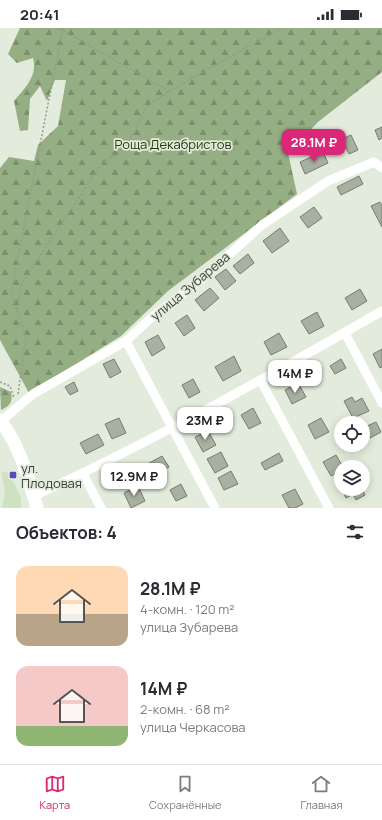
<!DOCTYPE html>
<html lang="ru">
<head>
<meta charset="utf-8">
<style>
	:root { --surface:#fff; --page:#f2f2f3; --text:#2b2b33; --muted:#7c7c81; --line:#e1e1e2; --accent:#db2777 }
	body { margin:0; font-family:Manrope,sans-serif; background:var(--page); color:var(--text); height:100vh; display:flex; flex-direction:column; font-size:15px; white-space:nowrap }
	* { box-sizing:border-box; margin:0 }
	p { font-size:13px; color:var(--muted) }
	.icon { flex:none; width:22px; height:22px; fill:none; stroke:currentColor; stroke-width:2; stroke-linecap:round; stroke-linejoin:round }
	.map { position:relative; height:480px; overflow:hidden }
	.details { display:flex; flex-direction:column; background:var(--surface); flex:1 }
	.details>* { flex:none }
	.buttons { position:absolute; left:334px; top:388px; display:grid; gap:8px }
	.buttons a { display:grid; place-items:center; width:36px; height:36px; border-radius:50%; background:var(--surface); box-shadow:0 2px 10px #0003; font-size:20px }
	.price { position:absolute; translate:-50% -34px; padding:0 9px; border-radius:8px; background:#fff; color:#222; font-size:13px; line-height:26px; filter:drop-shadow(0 1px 2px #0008) }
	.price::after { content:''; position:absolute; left:50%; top:24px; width:12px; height:9px; margin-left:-6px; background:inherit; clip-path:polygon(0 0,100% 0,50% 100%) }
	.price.current { background:var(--accent); color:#fff }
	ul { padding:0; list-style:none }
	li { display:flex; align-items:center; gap:12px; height:100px; padding:0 16px }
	li span { display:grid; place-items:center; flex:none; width:112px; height:80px; border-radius:12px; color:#555 }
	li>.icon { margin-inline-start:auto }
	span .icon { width:48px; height:48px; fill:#fffc; stroke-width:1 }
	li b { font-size:17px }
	h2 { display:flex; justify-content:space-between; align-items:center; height:48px; padding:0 16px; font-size:17px }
	.status { display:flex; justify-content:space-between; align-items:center; height:28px; padding:0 20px; background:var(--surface); direction:ltr }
	.status svg { height:11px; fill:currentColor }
	.tab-bar { display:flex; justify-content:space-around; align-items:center; height:56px; border-top:1px solid var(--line); background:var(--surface); font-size:11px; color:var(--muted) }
	.tab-bar a { display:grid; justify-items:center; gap:2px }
	.tab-bar .current { color:var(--accent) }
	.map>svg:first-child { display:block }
	.green { fill:#cee1c2 }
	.forest { fill:url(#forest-firs) }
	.building { fill:#a7b0a1; stroke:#757d6f }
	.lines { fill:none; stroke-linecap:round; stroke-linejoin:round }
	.path { stroke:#939a8e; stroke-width:1.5; stroke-dasharray:2 2; stroke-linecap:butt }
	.street { stroke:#fff; stroke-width:9 }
	.secondary { stroke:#fff; stroke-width:13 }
	.poi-dot { fill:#574ac2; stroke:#e3ecdc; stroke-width:1.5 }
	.labels { text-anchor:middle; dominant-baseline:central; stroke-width:3.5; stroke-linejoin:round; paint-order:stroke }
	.park-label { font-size:13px; fill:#213809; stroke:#e3ecdc }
	.street-label { font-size:13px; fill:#3a3e37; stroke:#e3ecdc }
	.poi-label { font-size:13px; fill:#3a3e37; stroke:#e3ecdc; text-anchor:start }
</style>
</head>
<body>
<div class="status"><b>20:41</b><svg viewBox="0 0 49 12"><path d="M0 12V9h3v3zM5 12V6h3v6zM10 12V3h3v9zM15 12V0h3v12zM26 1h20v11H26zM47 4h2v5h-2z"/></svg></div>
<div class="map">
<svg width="382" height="480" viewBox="0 0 382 480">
	<defs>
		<pattern id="forest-firs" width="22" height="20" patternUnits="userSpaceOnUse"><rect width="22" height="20" fill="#95ae83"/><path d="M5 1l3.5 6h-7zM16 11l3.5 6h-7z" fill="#7b8f6c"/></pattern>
	</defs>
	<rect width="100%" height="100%" fill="#e3ecdc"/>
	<path class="green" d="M1,443L9,445L21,470V480H2L5,464Z"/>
	<path class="forest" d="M20,0H382V44L318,94L288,125L297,166L168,263L121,308L29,365L0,312V140L9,129L34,133L38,117L58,98L66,52H55L47,73L40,58L30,71L28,102L20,103L14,73C25,60 38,48 33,30L17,35L8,26Z
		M0,359L11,364C13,374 10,378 1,382Z"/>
	<path class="building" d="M382,99V110L379,112L375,102Z
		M351,107L358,122L349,126L342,111Z
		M323,124L328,135L305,146L300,134Z
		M359,148L363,156L341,167L337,159Z
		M380,174L382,178V199L371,178Z
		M314,179L322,190L308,200L300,189Z
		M280,200L289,213L272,225L263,213Z
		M248,226L254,235L240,246L233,238Z
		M226,241L236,253L225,262L215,249Z
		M210,260L219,270L204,283L195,272Z
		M360,261L367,273L352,282L345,270Z
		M317,284L324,298L309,306L301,293Z
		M187,287L195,300L184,308L175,295Z
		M279,305L287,319L271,327L264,314Z
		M158,307L165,320L152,328L145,314Z
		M382,321V339L380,340L373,326Z
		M234,328L241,343L223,353L215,339Z
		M114,331L121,344L110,350L103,336Z
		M341,331L346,340L335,346L330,338Z
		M193,351L200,364L189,370L182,357Z
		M74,354L78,363L70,367L65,359Z
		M298,355L306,369L292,376L285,362Z
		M352,369L355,374L362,370L369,383L353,390L344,373Z
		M253,380L261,395L249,401L241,387Z
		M119,390L126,405L112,411L105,396Z
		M321,390L329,404L315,411L308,397Z
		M376,394L381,404L370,410L365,399Z
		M208,403L216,417L203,424L195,409Z
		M98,406L104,417L86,426L80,415Z
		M221,424L228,438L215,445L207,431Z
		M279,425L283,433L265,442L261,435Z
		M336,427L343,439H341V443L331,448L323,434Z
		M162,428L169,439L149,451L142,439Z
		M231,443L238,456L224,462L218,450Z
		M181,456L187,468L176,473L170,462Z
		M138,458L145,473L131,480L124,465Z
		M295,461L303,476L295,480H289L282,467Z
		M342,461H362L365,467L356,472L353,466L346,470Z"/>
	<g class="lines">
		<path class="path" d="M56,0L62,2L169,63
			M17,281L22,255L100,138L121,122L132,108L146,79L169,63L282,0
			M0,354L10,358L14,370
			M18,366L26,309L11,264L63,0"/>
		<path class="street" d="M345,305L382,375
			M126,313L215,480
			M261,353L329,480
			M1,393L33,366L126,313L152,289L201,252L262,197L328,153L374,134L382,140
			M83,446L101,480
			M34,468C153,413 268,349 382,283"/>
		<path class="secondary" d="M0,392C20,418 28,449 37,480"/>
	</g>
	<rect class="poi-dot" x="9" y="443" width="8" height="8" rx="2"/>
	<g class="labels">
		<g class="park-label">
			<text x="173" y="116">Роща Декабристов</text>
		</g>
		<g class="street-label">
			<text transform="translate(190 258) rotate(-40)">улица Зубарева</text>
		</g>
		<g class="poi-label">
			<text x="21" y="440">ул.<tspan x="21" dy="15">Плодовая</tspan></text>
		</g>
	</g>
</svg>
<div class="buttons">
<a><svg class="icon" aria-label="locate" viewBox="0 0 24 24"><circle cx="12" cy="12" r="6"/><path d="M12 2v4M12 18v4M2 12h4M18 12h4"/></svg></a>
<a><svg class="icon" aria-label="layers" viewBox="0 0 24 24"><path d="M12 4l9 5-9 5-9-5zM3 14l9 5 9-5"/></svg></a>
</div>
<b class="price current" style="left:314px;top:135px">28.1M ₽</b>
<b class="price" style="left:295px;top:366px">14M ₽</b>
<b class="price" style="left:205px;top:413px">23M ₽</b>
<b class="price" style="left:134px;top:469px">12.9M ₽</b>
</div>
<section class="details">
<h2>Объектов: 4<svg class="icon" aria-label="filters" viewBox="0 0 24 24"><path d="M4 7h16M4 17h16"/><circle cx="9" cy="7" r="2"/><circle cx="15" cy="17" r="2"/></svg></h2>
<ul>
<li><span style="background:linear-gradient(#ffd9b3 60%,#b9a48a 0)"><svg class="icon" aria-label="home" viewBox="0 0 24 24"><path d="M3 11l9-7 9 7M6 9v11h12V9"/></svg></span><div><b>28.1M ₽</b><p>4-комн. · 120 m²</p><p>улица Зубарева</p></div></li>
<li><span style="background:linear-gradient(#f6c9c9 75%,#8fb573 0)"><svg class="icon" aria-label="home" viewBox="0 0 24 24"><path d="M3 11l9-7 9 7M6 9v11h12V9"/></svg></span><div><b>14M ₽</b><p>2-комн. · 68 m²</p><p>улица Черкасова</p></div></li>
</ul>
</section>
<nav class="tab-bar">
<a class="current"><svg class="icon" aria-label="map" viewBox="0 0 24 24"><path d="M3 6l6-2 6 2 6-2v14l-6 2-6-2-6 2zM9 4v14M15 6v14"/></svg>Карта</a>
<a><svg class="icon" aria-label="saved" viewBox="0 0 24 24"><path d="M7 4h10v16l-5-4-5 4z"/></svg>Сохранённые</a>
<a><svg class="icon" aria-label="home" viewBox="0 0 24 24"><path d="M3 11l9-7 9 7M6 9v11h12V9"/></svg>Главная</a>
</nav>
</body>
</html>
